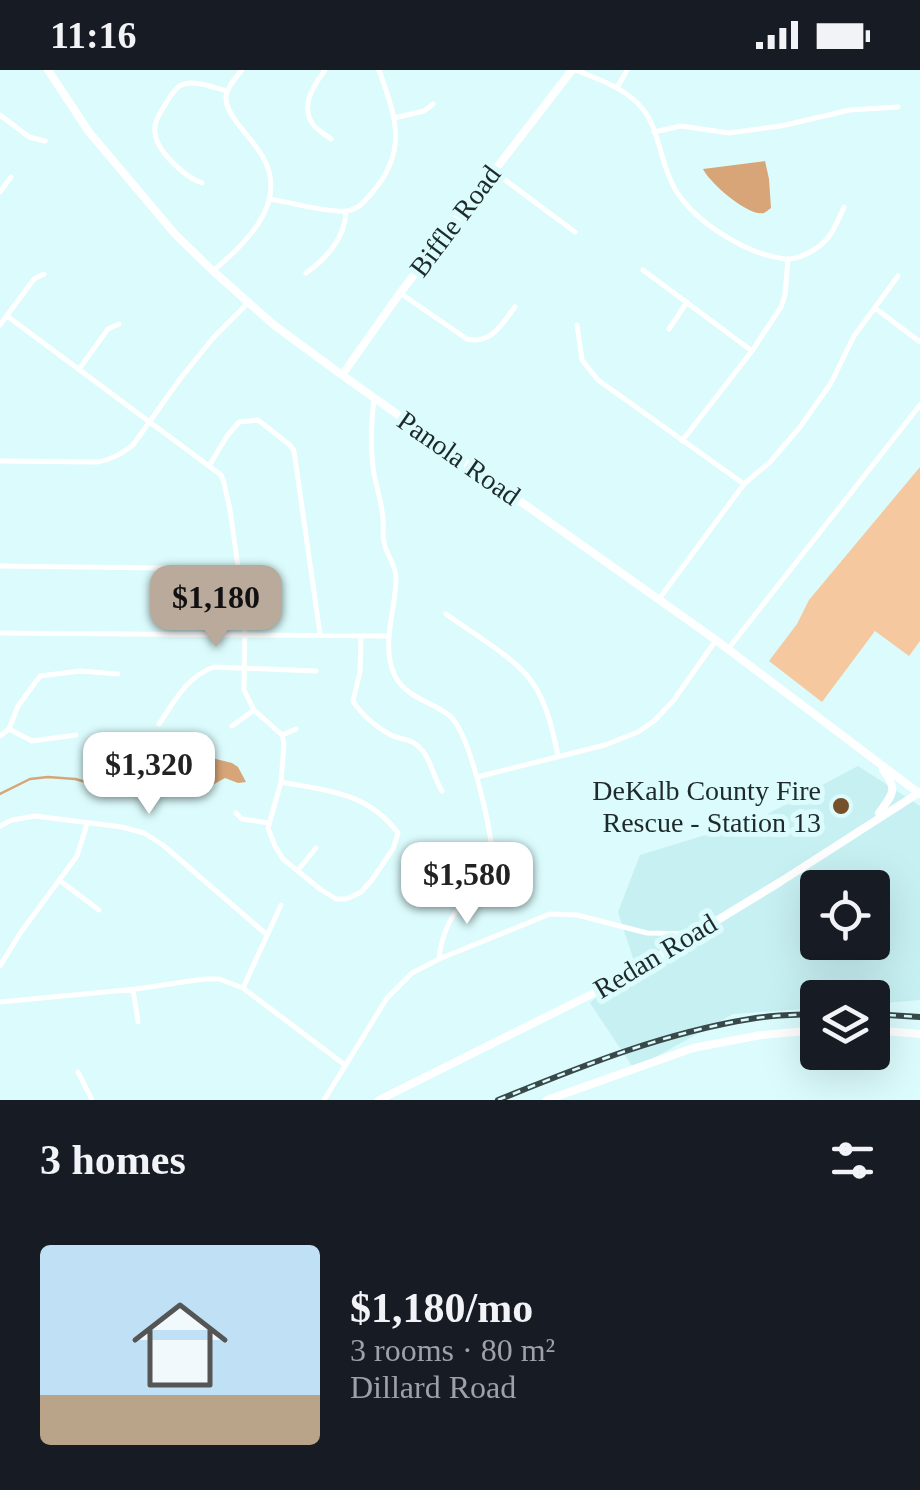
<!DOCTYPE html>
<html lang="en">
<head>
<meta charset="utf-8">
<style>
	:root { --surface:#171b24; --page:#242831; --text:#f1f3f6; --muted:#9ea1a6; --line:#363941; --accent:#b9aa9b }
	body { margin:0; font-family:"Times New Roman",serif; background:var(--page); color:var(--text); height:100vh; display:flex; flex-direction:column; font-size:38px; white-space:nowrap }
	* { box-sizing:border-box; margin:0 }
	p { font-size:32px; color:var(--muted) }
	.icon { flex:none; width:55px; height:55px; fill:none; stroke:currentColor; stroke-width:2; stroke-linecap:round; stroke-linejoin:round }
	.map { position:relative; height:1030px; overflow:hidden }
	.drawer { display:flex; flex-direction:column; background:var(--surface); flex:1 }
	.drawer>* { flex:none }
	.fabs { position:absolute; left:800px; top:800px; display:grid; gap:20px }
	.fabs a { display:grid; place-items:center; width:90px; height:90px; border-radius:10px; background:var(--surface); box-shadow:0 10px 40px #0002; font-size:50px }
	.price { position:absolute; translate:-50% -85px; padding:0 22px; border-radius:20px; background:#fff; color:#222; font-size:32px; line-height:65px; filter:drop-shadow(0 2px 5px #0008) }
	.price::after { content:''; position:absolute; left:50%; top:60px; width:30px; height:22px; margin-left:-15px; background:inherit; clip-path:polygon(0 0,100% 0,50% 100%) }
	.price.on { background:var(--accent); color:#111 }
	ul { padding:0; list-style:none }
	li { display:flex; align-items:center; gap:30px; height:250px; padding:0 40px }
	li+li { border-top:2px solid var(--line) }
	li span { display:grid; place-items:center; flex:none; width:280px; height:200px; border-radius:10px; color:#555 }
	li>.icon { margin-inline-start:auto }
	span .icon { width:120px; height:120px; fill:#fffc; stroke-width:1 }
	li b { font-size:42px }
	h2 { display:flex; justify-content:space-between; align-items:center; height:120px; padding:0 40px; font-size:42px }
	.status { display:flex; justify-content:space-between; align-items:center; height:70px; padding:0 50px; background:var(--surface); direction:ltr }
	.status svg { height:28px; fill:currentColor }
	.map>svg:first-child { display:block }
	.built { fill:#c7f0f3; fill-rule:evenodd }
	.green { fill:#f6c89f }
	.water { fill:#d7a577 }
	.lines { fill:none; stroke-linecap:round; stroke-linejoin:round }
	.stream { stroke:#d7a577; stroke-width:2.5 }
	.street { stroke:#fff; stroke-width:5 }
	.secondary { stroke:#fff; stroke-width:8 }
	.rail-casing { stroke:#394849; stroke-width:6 }
	.rail { stroke:#dbfbfc; stroke-width:2.5; stroke-dasharray:8; stroke-linecap:butt }
	.poi-dot { fill:#75502b; stroke:#dbfbfc; stroke-width:4 }
	.labels { text-anchor:middle; dominant-baseline:central; stroke-width:10; stroke-linejoin:round; paint-order:stroke }
	.street-label { font-size:28px; fill:#1d292a; stroke:#dbfbfc }
	.poi-label { font-size:28px; fill:#1d292a; stroke:#dbfbfc; text-anchor:end }
</style>
</head>
<body>
<div class="status"><b>11:16</b><svg viewBox="0 0 49 12"><path d="M0 12V9h3v3zM5 12V6h3v6zM10 12V3h3v9zM15 12V0h3v12zM26 1h20v11H26zM47 4h2v5h-2z"/></svg></div>
<div class="map">
<svg width="920" height="1030" viewBox="0 0 920 1030">
	<rect width="100%" height="100%" fill="#dbfbfc"/>
	<path class="built" d="M858,696L920,736V930L873,934L872,928H818L817,938L733,944L634,999L590,933L635,894L618,842L640,785L758,749ZM818,818H872V872H818Z"/>
	<path class="green" d="M920,397V571L909,586L875,561L822,632L769,591L797,554L809,530Z"/>
	<path class="water" d="M765,91L769,109L771,138C768,140 766,142 764,143C748,147 709,112 703,99Z
		M184,681L232,693L238,697L246,712L238,713L225,708L200,722H190L163,697L166,688Z"/>
	<g class="lines">
		<path class="stream" d="M0,724L30,709L48,707L75,709L108,718L150,708L177,722L186,718"/>
		<path class="street" d="M325,0C315,14 300,34 312,53C315,59 325,64 331,69
			M576,0C600,10 625,18 642,38C661,60 660,101 681,128C703,157 750,185 785,189C798,190 817,180 826,170C834,162 839,148 844,137
			M617,18L627,0
			M0,45L29,67L45,71
			M394,48L424,41L433,34
			M654,62L681,56L729,63L781,56L850,40L898,37
			M493,101L575,162
			M202,113C185,107 157,82 155,63C153,52 161,42 166,33C170,27 174,19 181,15C194,9 214,18 227,21
			M0,122L11,107
			M269,129C290,132 327,143 346,141C358,140 365,131 371,124C409,81 396,48 379,0
			M643,200L752,281
			M213,201C243,175 287,136 265,91C259,78 247,66 238,54C232,46 225,36 226,26C228,16 236,7 242,0
			M306,203C326,189 345,168 346,142
			M400,223L467,269C491,275 502,254 515,237
			M875,238L920,272
			M7,246L221,405L224,413L230,440L245,547L244,620L254,640L282,665L284,673L281,712L268,758L275,776L283,789L320,819L336,829H346L361,822L371,811L393,779L398,763C367,722 328,721 281,712
			M0,255L34,209L44,204
			M577,255L582,290L598,310L744,414
			M669,259L687,232
			M79,299L108,259L119,254
			M374,328C371,354 370,379 374,404C377,419 382,434 383,449C384,457 382,465 384,472C386,485 396,494 396,508C396,540 380,575 395,606C406,628 433,632 450,646C469,662 491,756 492,783C493,806 475,817 462,833C448,850 441,868 439,889
			M682,371L752,281L781,237L785,225L788,189
			M0,391L97,392C111,390 121,384 133,375L180,309L213,268L248,233
			M209,396L227,366L239,352L258,350L290,375L294,381L320,564
			M0,496L238,499
			M659,529L744,414L770,392L800,357L831,313L854,266L898,206
			M446,544C469,561 517,589 532,612C547,633 553,661 558,686
			M0,563L389,566
			M361,566L360,602L353,631C361,644 376,657 389,664C399,670 411,668 419,677C431,688 433,707 442,721
			M728,579L920,335
			M159,654C174,632 187,606 214,597L316,601
			M232,656L254,640
			M9,659L32,671L76,665
			M282,665L296,659
			M0,666L9,659L18,636L40,606L80,601L118,604
			M477,707L605,675L638,662L654,651L673,631L716,570
			M236,743L242,749L269,753
			M0,756L12,750L35,746L122,757L144,763L163,775L266,864
			M298,800L316,778
			M59,810L99,840
			M0,896L21,862L77,786L87,754
			M243,918L281,835
			M133,919L138,952
			M0,932L136,919L204,909H219L243,918L345,995
			M78,1002L92,1030
			M324,1030L387,928L412,903L439,889L550,844L577,845L647,863L691,864"/>
		<path class="secondary" d="M48,0L89,62L175,164L213,201L274,255L342,305L716,570L920,724
			M342,305L400,223L572,0
			M879,743C892,725 899,720 883,700
			M872,960L920,964
			M379,1030L618,911L780,812L920,722
			M547,1030L693,978L761,965L818,960"/>
		<defs>
			<path id="rail" d="M872,944L920,947
				M498,1030C582,996 665,962 756,948C776,945 797,945 818,944"/>
		</defs>
		<use href="#rail" class="rail-casing"/>
		<use href="#rail" class="rail"/>
	</g>
	<circle class="poi-dot" cx="841" cy="736" r="10"/>
	<g class="labels">
		<g class="street-label">
			<text transform="translate(455 151) rotate(-53)">Biffle Road</text>
			<text transform="translate(459 388) rotate(35)">Panola Road</text>
			<text transform="translate(655 886) rotate(-31)">Redan Road</text>
		</g>
		<g class="poi-label">
			<text x="821" y="720">DeKalb County Fire<tspan x="821" dy="32">Rescue - Station 13</tspan></text>
		</g>
	</g>
</svg>
<div class="fabs">
<a><svg class="icon" aria-label="locate" viewBox="0 0 24 24"><circle cx="12" cy="12" r="6"/><path d="M12 2v4M12 18v4M2 12h4M18 12h4"/></svg></a>
<a><svg class="icon" aria-label="layers" viewBox="0 0 24 24"><path d="M12 4l9 5-9 5-9-5zM3 14l9 5 9-5"/></svg></a>
</div>
<b class="price on" style="left:216px;top:580px">$1,180</b>
<b class="price" style="left:149px;top:747px">$1,320</b>
<b class="price" style="left:467px;top:857px">$1,580</b>
</div>
<section class="drawer">
<h2>3 homes<svg class="icon" aria-label="filters" viewBox="0 0 24 24"><path d="M4 7h16M4 17h16"/><circle cx="9" cy="7" r="2"/><circle cx="15" cy="17" r="2"/></svg></h2>
<ul>
<li><span style="background:linear-gradient(#bfe0f5 75%,#b9a48a 0)"><svg class="icon" aria-label="home" viewBox="0 0 24 24"><path d="M3 11l9-7 9 7M6 9v11h12V9"/></svg></span><div><b>$1,180/mo</b><p>3 rooms · 80 m²</p><p>Dillard Road</p></div></li>
</ul>
</section>
</body>
</html>
